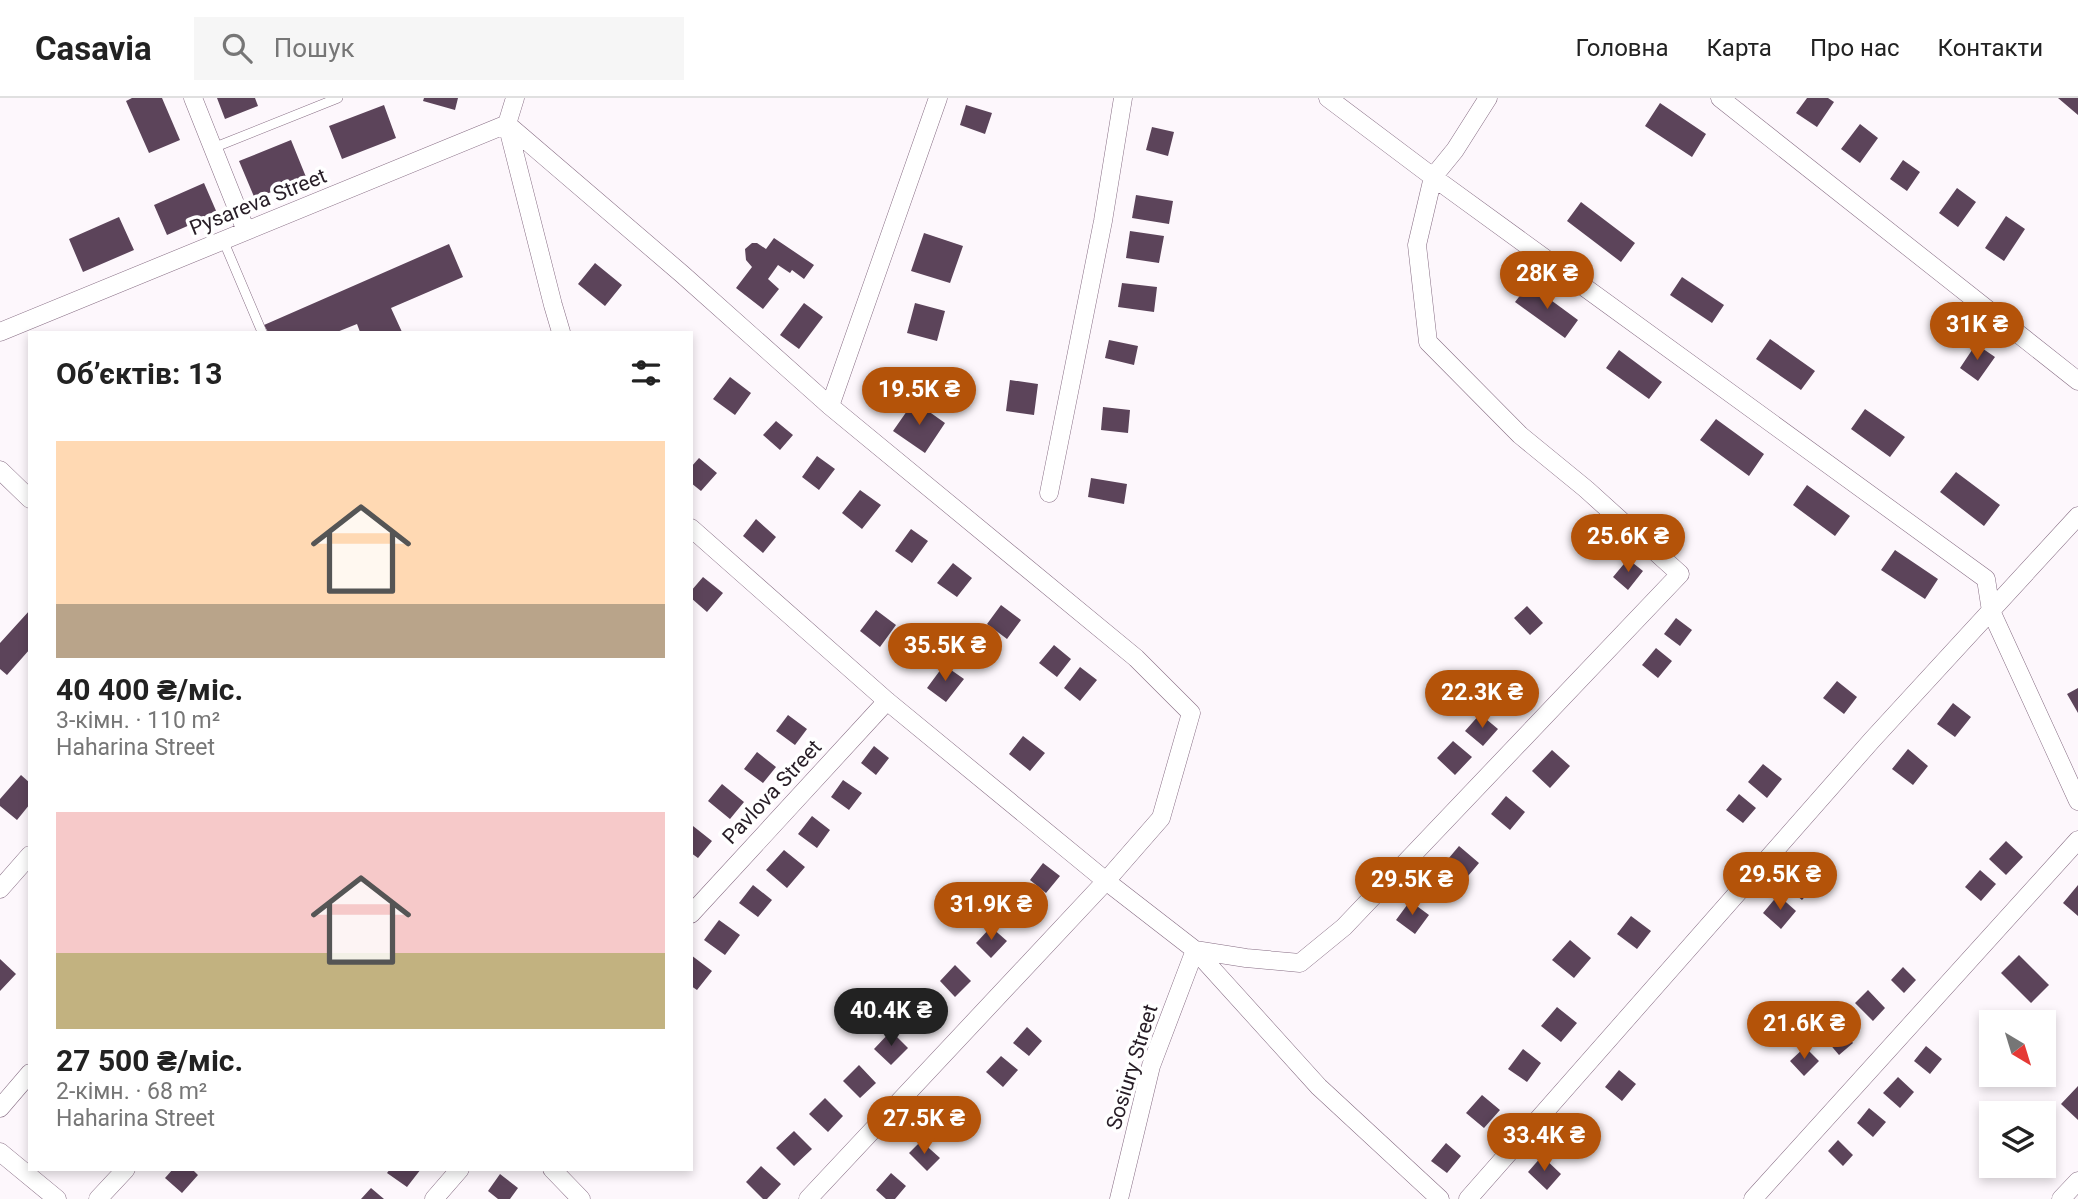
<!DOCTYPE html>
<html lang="uk">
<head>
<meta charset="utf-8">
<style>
	:root { --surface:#fff; --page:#f6f6f6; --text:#222; --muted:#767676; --line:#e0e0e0; --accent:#b45309 }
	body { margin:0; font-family:Roboto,sans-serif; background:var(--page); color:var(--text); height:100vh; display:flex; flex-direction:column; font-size:26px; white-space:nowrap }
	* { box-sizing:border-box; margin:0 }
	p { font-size:23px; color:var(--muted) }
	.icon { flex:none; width:38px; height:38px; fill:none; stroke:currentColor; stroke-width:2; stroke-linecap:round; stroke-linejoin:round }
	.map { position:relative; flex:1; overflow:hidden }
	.panel { position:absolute; left:28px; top:233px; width:665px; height:840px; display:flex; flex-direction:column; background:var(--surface); border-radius:0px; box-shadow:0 4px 10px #0003 }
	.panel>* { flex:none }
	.needle { width:46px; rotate:142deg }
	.tools { position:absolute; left:1979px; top:912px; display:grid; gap:14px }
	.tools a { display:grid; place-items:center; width:77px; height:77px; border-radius:0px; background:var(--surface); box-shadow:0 4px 10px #0003; font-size:35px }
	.price { position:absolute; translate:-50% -60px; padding:0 16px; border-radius:24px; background:var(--accent); color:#fff; font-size:23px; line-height:46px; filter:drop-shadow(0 2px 4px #0008) }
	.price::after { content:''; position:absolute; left:50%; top:42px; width:21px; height:16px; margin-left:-10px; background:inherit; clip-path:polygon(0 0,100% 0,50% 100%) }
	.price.current { background:#222; color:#fff }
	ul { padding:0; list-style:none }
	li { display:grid; align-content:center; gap:14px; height:371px; padding:0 28px }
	li span { display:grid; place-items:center; height:217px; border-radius:0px; color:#555 }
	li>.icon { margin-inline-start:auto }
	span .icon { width:126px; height:126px; fill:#fffc; stroke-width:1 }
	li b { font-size:30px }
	h2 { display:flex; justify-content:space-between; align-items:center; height:84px; padding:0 28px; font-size:30px }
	header { display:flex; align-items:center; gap:42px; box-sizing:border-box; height:98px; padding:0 35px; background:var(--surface); border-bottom:2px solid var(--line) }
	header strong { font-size:33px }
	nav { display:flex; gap:38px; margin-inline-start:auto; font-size:24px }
	.search { width:490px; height:63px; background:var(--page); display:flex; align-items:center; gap:18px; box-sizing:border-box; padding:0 24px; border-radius:0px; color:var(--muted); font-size:26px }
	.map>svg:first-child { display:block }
	.building { fill:#5c445a }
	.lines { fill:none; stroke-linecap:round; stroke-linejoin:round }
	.lane-casing { stroke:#866c83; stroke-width:10 }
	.street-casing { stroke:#866c83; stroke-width:19 }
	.lane { stroke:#fff; stroke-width:9 }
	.street { stroke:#fff; stroke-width:18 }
	.labels { text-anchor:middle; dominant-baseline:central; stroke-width:7; stroke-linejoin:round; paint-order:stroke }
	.street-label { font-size:21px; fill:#271d26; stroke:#fff }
</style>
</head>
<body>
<header>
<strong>Casavia</strong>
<div class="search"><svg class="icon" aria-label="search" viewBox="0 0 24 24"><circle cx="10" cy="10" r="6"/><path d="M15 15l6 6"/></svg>Пошук</div>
<nav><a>Головна</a><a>Карта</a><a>Про нас</a><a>Контакти</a></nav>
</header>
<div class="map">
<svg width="2078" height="1101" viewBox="0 0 2078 1101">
	<rect width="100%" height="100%" fill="#fdf7fc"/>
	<path class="building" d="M132,0H162L180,42L149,55L126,3Z
		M217,0H255L258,8L225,21Z
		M424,0H458L455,12L423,3Z
		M1807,0H1828L1834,4L1817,29L1796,15Z
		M2058,0H2078V17Z
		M1660,5L1706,36L1692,59L1645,28Z
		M384,7L396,40L342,61L329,28Z
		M966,7L992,15L985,36L960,27Z
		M1860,26L1878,40L1860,65L1841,51Z
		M1152,29L1174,34L1168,58L1146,52Z
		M291,42L306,79L255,101L239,63Z
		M1903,62L1920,74L1907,93L1890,81Z
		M204,85L217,115L167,137L154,107Z
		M1957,90L1976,104L1958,129L1939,115Z
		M1136,97L1173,103L1169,126L1132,120Z
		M1581,104L1635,145L1621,164L1567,123Z
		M2006,118L2025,131L2004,163L1985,150Z
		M119,119L134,152L83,174L69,141Z
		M1130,133L1164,138L1159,165L1126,160Z
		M924,135L963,148L950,185L911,173Z
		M774,140L814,167L804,181L792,172L790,175L778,167L768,181L779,191L763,211L736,190L752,169L746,162L745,151L752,145H757L766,151Z
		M449,146L463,179L391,210L402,234H360L357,226L337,234H268L264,227Z
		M595,165L622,187L605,208L578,186Z
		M1682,179L1724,207L1712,225L1670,197Z
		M1122,185L1157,189L1154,214L1118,209Z
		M1529,186L1578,222L1565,240L1515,204Z
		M804,205L823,219L799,251L780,237Z
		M915,205L945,213L937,243L907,235Z
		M1770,241L1815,273L1801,292L1756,261Z
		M1109,242L1138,248L1134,267L1105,260Z
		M1976,246L1995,259L1978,283L1960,270Z
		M1619,252L1662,284L1649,301L1606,270Z
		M730,279L751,295L735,317L713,301Z
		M1010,282L1038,286L1034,317L1006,313Z
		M914,303L945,325L925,355L893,333Z
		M1103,309L1130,312L1128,335L1101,332Z
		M1865,311L1905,339L1890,359L1851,331Z
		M1716,321L1764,356L1749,378L1700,342Z
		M776,323L793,337L780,352L763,337Z
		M817,358L835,371L819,392L802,379Z
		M699,360L717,375L701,393L691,385V369Z
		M1956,374L2000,407L1984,428L1940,394Z
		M1091,380L1127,386L1124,406L1088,399Z
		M1807,387L1850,418L1835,438L1793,407Z
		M860,392L881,407L862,431L842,415Z
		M756,421L776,439L763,455L743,438Z
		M911,431L928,443L912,465L895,453Z
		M1895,452L1938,481L1925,501L1881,472Z
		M1628,461L1643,473L1628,492L1613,479Z
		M953,465L972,480L957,499L937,485Z
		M703,479L723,495L707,514L691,500V493Z
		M1001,507L1021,522L1007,541L987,526Z
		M1527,508L1543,525L1530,537L1514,520Z
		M30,512V551L7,577L0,571V545Z
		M876,512L896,527L880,549L860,533Z
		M1676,520L1692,532L1680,548L1664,536Z
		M1054,547L1071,561L1057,579L1039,565Z
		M1656,550L1672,563L1658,580L1642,567Z
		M944,567L964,581L946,604L927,590Z
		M1080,569L1097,582L1080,603L1064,590Z
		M1521,574L1538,591L1522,607L1505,590Z
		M1837,583L1857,599L1844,616L1823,600Z
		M2078,590V615L2067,596Z
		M1953,605L1971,619L1955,639L1937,626Z
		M1480,616L1498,631L1483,648L1465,633Z
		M788,617L807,631L795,647L776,633Z
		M1023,638L1045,655L1030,673L1009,656Z
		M1453,643L1472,659L1455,677L1437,660Z
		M874,648L889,660L876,677L861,665Z
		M1908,651L1928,668L1913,687L1892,671Z
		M1552,652L1570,668L1550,690L1532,673Z
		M757,654L776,669L763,685L744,671Z
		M1763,666L1782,681L1767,700L1748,684Z
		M21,677L30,685V706L17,722L0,708V701Z
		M843,682L862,695L849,712L831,699Z
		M722,686L744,704L730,721L708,703Z
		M1739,696L1756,710L1743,725L1726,712Z
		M1506,698L1525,714L1510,732L1491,716Z
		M812,718L830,732L817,750L798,736Z
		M693,728L712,743L698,760L691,755V731Z
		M2006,743L2023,759L2006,777L1989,761Z
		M1459,748L1479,765L1463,784L1443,767Z
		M784,752L805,769L787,790L766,772Z
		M1043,765L1060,778L1046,795L1030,782Z
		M1803,767L1820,782L1802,802L1785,788Z
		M1980,772L1996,786L1981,803L1965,789Z
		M753,787L772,802L758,819L739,805Z
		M2078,787V818L2063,805Z
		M1778,797L1796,813L1781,831L1763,815Z
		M1410,803L1429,817L1415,836L1396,822Z
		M1631,818L1651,833L1637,851L1617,836Z
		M719,822L740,837L725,857L704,842Z
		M991,829L1007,843L991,860L976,845Z
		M1570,842L1591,860L1574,880L1552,862Z
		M691,857L712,873L697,892L691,888Z
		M2019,857L2049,887L2031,905L2001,875Z
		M0,861L16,876L0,893Z
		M955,867L971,883L955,899L940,883Z
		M1903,869L1916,882L1904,895L1891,882Z
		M1868,892L1885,910L1873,923L1855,905Z
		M917,904L934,920L920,936L903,920Z
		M1557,909L1577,925L1561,944L1541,928Z
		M1837,925L1853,945L1839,957L1822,937Z
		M1027,929L1042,943L1029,958L1013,945Z
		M891,933L908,950L891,967L874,951Z
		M1926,948L1942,961L1930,976L1914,963Z
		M1805,949L1819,963L1804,978L1790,963Z
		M1523,951L1541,965L1527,984L1508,971Z
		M1001,958L1018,972L1003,989L986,974Z
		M859,967L876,985L860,1000L843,983Z
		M1619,972L1636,986L1622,1003L1605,989Z
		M1898,979L1914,994L1900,1010L1883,995Z
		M2078,988V1022L2061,1006Z
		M1482,997L1500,1012L1484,1030L1466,1015Z
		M825,1000L843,1018L828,1034L809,1016Z
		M1869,1010L1886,1024L1873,1039L1857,1025Z
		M947,1012L965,1026L950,1044L933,1030Z
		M1578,1017L1597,1032L1584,1048L1566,1032Z
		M794,1033L812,1051L794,1068L776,1050Z
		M1838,1042L1853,1057L1843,1068L1828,1053Z
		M921,1043L940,1060L927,1073L909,1055Z
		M1446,1045L1461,1058L1447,1075L1431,1063Z
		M1542,1058L1561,1076L1547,1092L1528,1074Z
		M761,1068L781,1086L767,1101H763L746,1084Z
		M173,1071H192L198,1077L182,1095L165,1080Z
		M390,1071H421L407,1089L387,1075Z
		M891,1075L906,1088L895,1101H886L876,1092Z
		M500,1076L518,1090L510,1101H498L488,1093Z
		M371,1090L384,1101H361Z"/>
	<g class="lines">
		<defs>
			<path id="lane" d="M213,50L338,0
				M223,142L262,234"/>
			<path id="street" d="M193,0L246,133
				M1328,0L1433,79L1986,481L1991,513L2078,703
				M1720,0L2078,283
				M507,26L682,176L830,308L1136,560L1191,615L1161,720L1106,783L808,1101
				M507,26L553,207L561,234
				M0,234L507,26L515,0
				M830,308L938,0
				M0,372L30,401
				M1049,395L1103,123L1123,0
				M691,430L887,603L1106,783L1195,852L1319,989L1440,1101
				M0,791L30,757
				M691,816L887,603
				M0,1010L30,975
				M0,1054L57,1101
				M552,1071L581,1101
				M98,1101L126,1071
				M434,1101L460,1071
				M1119,1101L1151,968L1195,852L1246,860L1300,865L1344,829L1680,476L1586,391L1520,337L1428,244L1417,147L1433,79L1455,52L1488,0
				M1468,1101L1872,642L2078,418
				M1753,1101L2078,742
				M2061,1101L2078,1083"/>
		</defs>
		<use href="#lane" class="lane-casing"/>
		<use href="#street" class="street-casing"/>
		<use href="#lane" class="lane"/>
		<use href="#street" class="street"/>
	</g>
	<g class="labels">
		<g class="street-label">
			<text transform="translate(258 104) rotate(-22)">Pysareva Street</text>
			<text transform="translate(772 694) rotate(-47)">Pavlova Street</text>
			<text transform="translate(1132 969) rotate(-73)">Sosiury Street</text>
		</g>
	</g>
</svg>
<div class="tools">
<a><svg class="needle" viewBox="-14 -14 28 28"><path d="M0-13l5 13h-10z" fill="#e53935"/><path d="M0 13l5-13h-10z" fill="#767676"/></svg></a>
<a><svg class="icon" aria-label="layers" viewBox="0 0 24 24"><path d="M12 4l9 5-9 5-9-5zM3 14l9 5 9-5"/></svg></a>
</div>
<b class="price" style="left:1547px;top:213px">28K ₴</b>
<b class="price" style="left:1977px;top:264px">31K ₴</b>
<b class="price" style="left:919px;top:329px">19.5K ₴</b>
<b class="price" style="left:1628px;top:476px">25.6K ₴</b>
<b class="price" style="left:945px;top:585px">35.5K ₴</b>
<b class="price" style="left:1482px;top:632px">22.3K ₴</b>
<b class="price" style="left:1780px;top:814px">29.5K ₴</b>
<b class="price" style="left:1412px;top:819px">29.5K ₴</b>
<b class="price" style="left:991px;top:844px">31.9K ₴</b>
<b class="price current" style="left:891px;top:950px">40.4K ₴</b>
<b class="price" style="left:1804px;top:963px">21.6K ₴</b>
<b class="price" style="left:924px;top:1058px">27.5K ₴</b>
<b class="price" style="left:1544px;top:1075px">33.4K ₴</b>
<section class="panel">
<h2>Об’єктів: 13<svg class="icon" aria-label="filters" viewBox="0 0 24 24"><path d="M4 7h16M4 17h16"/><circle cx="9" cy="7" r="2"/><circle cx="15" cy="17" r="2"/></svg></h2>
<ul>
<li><span style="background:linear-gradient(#ffd9b3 75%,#b9a48a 0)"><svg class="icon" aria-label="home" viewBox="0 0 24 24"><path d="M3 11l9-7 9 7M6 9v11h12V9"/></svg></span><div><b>40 400 ₴/міс.</b><p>3-кімн. · 110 m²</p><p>Haharina Street</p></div></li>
<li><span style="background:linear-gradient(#f6c9c9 65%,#c2b280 0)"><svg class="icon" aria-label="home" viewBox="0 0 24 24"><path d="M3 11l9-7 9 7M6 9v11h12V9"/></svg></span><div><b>27 500 ₴/міс.</b><p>2-кімн. · 68 m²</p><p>Haharina Street</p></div></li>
</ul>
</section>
</div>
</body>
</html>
